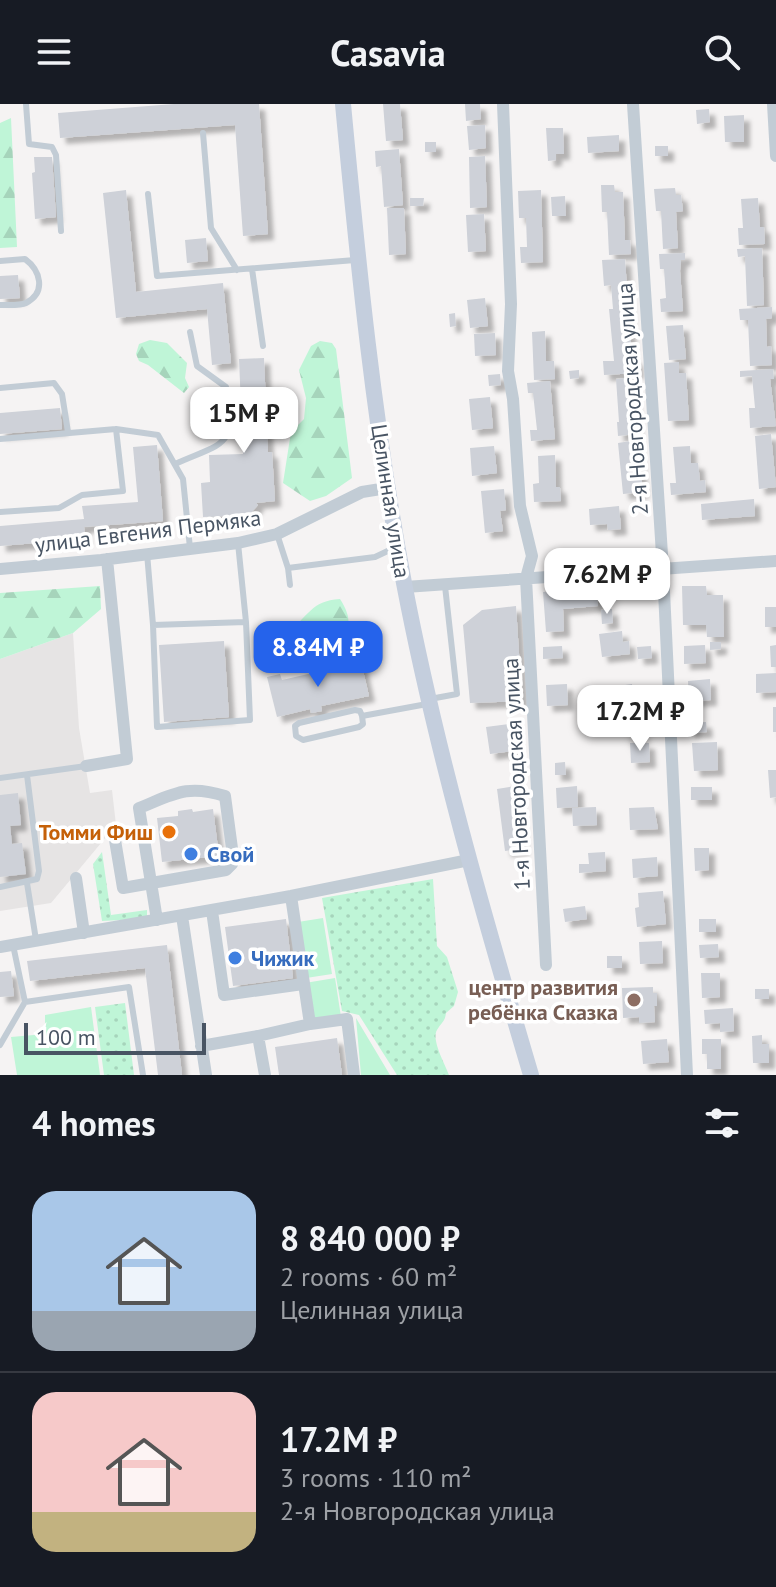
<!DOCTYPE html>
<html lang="en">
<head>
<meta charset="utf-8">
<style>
	:root { --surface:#171b24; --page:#20242c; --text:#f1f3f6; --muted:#9ea1a6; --line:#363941; --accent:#2563eb }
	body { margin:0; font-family:"PT Sans",sans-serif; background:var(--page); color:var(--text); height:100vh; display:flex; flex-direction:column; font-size:30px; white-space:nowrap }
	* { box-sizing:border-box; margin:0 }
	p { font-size:26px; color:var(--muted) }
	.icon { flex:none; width:44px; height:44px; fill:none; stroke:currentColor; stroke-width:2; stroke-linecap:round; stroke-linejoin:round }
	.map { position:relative; height:971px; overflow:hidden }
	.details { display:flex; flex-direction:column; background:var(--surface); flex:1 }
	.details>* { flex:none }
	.scale { position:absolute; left:24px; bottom:20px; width:182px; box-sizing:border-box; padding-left:8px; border:4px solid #485463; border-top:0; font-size:22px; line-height:28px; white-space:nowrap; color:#485463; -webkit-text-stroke:6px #fff; paint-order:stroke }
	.price { position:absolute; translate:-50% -68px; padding:0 18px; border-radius:16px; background:#fff; color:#222; font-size:26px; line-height:52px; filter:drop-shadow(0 2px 4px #0008) }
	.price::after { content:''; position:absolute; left:50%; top:48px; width:24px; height:18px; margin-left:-12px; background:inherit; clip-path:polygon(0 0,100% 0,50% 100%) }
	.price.current { background:var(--accent); color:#fff }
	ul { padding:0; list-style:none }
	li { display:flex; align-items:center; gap:24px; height:200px; padding:0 32px }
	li+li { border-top:2px solid var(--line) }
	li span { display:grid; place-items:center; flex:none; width:224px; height:160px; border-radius:24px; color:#555 }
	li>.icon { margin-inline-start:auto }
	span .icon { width:96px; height:96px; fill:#fffc; stroke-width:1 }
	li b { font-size:34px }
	h2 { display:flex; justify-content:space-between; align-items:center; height:96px; padding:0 32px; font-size:34px }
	header { display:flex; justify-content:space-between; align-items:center; height:104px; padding:0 32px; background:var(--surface); font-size:36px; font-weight:800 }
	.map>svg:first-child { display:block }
	.education { fill:#e6e4e4 }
	.grass { fill:url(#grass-dots) }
	.forest { fill:url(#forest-firs) }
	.park { fill:#bff5d7 }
	.building { fill:#ced1d8; filter:url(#shadow) }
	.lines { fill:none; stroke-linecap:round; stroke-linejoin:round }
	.service { stroke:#c2ccd5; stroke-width:6 }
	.minor { stroke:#c2ccd5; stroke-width:12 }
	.secondary { stroke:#c4cedd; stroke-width:16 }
	.food-dot { fill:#e8710a; stroke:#fff; stroke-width:3 }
	.shop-dot { fill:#3f7fe0; stroke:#fff; stroke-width:3 }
	.education-dot { fill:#8d6e63; stroke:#fff; stroke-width:3 }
	.labels { text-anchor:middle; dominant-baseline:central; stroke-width:7; stroke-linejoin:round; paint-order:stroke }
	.street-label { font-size:22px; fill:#485463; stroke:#fff }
	.food-label { font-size:22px; font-weight:bold; fill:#c56008; stroke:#fff; text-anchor:end }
	.shop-label { font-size:22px; font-weight:bold; fill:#366cbe; stroke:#fff; text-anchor:start }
	.education-label { font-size:22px; font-weight:bold; fill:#785e54; stroke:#fff; text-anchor:end }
</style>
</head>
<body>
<header><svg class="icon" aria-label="menu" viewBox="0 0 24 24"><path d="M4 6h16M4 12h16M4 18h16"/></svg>Casavia<svg class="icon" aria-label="search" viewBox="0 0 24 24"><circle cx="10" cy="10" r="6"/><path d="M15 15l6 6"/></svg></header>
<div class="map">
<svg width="776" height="971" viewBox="0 0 776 971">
	<defs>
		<pattern id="grass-dots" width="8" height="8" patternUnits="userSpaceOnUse" patternTransform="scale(2)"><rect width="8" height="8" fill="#bff5d7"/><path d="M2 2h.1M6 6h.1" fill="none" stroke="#a6d4bb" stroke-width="1.8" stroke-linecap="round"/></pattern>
		<pattern id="forest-firs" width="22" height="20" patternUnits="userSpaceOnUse" patternTransform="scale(2)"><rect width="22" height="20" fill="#bff5d7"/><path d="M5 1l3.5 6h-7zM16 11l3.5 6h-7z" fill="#a6d4bb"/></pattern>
		<filter id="shadow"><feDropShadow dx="6" dy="6" stdDeviation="2" flood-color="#0004"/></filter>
	</defs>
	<rect width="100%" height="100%" fill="#f5f3f3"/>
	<path class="education" d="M73,529L79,624L90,689L112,686L116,721L51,799L0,807V555Z"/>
	<path class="grass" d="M102,748L111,811L147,806V812L141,815L102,817L93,760Z
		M433,775L437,842L447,853L458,888L454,902L446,909C445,918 441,919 437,926C431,936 445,960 449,971H397L359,911L342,907L322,794Z
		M125,899L134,971H104L95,903Z"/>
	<path class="forest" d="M11,14L17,143L0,144V19Z
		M150,236L167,239L187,259L185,274L189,283L184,289L148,261L139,257L136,250L139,240Z
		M320,237L332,239L336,245L352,374L326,392L310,397L283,379L291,328L304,315L306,294L299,266L311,242Z
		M100,482L101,505L73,529L0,555V489Z
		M340,495C358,522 346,539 319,548C309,550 304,555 294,553L288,527C310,512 310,497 340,495Z"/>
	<path class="park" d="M323,814L332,870L306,874L298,818Z
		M335,874L341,913L311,918L305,879Z
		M91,903L100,971H17L11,933L45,930V911Z
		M356,914L390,971H361Z"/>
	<path class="building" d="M174,0H259L268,130L243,132L235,21L60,34L58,9Z
		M383,0H400L403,36L386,37Z
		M465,0H480L481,15L466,17Z
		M709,5L710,18L697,20L696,6Z
		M744,11V38H725L724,12Z
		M482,21H485L486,44L469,46L467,22Z
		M546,24H563L564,50H556V56L548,57Z
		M619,31V47L588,49L587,33Z
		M425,38H436V48H425Z
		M655,42H668V52H655Z
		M399,45L403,101L384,103L381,62L376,63L375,47Z
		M485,52L487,103L470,104L469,53Z
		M34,53H52L56,113L35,115L32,69L35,68Z
		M601,81H614L615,88H623L625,136H630L631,150L609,151L607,108H602Z
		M675,84L676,91H681L683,107L676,108L678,144L663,145L661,107H656L654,85Z
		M126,86L136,188L223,179L231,259L212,261L207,205L116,214L103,89Z
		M541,86L543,158L521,159L520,143H527L526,114H519L518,87Z
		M565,92L566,112H552L551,93Z
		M410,94H424L423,102H410Z
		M758,94L760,123H764L765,140L739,141L738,124H743L741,95Z
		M387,104H404L406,150L389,151Z
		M484,110L486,147L468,148L466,111Z
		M206,134L208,157L187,159L185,136Z
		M762,144L764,201L747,202L745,152L738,153L737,145Z
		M685,149V156H681L680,167L683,207L661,208L660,195L666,194L664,165H660L659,150Z
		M625,155L632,255H637L638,269L604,271L603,257H614L609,205H613L611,181L604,182L602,156Z
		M18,171L20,194L0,195V172Z
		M485,194L488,222L470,224L467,196Z
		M772,203V214L766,215L767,243L771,242L772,261L750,262L748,216H740L739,205Z
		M455,209L456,222L450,223L449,210Z
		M683,221L686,255L669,256L666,222Z
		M545,227L546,257H554L555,275L534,276L532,228Z
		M495,229L496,251L475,252L474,230Z
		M264,254L268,348H272L275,397L256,399L258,401L249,411L203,413L201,379L210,378L209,351L243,350L239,255Z
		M679,258V269H686L689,316L668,317L664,259Z
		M773,265L774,275H770L776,322L750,324L749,304H755L752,272L740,273V267Z
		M579,266V274L570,275L569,267Z
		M500,270L501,281L489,282L488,271Z
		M626,274L627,285L633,284L637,330L618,332L617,318H619L616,275Z
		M550,277L555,335L531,337L530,326H537L533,289H528L527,279Z
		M490,293L493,324L472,326L469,295Z
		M60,304L62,325L0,330V309Z
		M771,330L776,383L759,385L755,332Z
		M637,336L643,388L623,390L618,339Z
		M157,341L163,417L84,423L85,435L0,442V422L84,415L82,402L138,398L133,343Z
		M494,342L497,369L472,372L470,344Z
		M690,342L691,359H698L700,377L705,376L706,388L671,391L670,379H676L673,343Z
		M555,351L556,383H560L561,397L534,398L533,380L539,379L538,352Z
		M504,385L506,406L500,407L503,427L485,429L481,387Z
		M754,395L755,412L702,416L701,400Z
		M619,402L621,425L608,426L607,420L590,421L589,405Z
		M682,482H706L707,491H723L724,533H707L706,521H683Z
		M596,484L598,502L563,505L564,527L546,528L543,488Z
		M516,502L522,597L470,599L463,521L482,506Z
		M765,503H776V523H765Z
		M612,505L613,519L602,520L601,506Z
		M622,527L623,538L629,537L630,550L602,553L599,530Z
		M224,537L229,613L164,618L159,541Z
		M710,538H721V545L710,546Z
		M705,541L706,559L684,560V542Z
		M776,541V563H771L770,542Z
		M562,542L563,554L543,555V543Z
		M651,542L652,554L638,555L637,543Z
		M361,558L369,592L321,602L322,607L311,609L310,605L277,613L267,573L280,570L282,576Z
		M776,569V588L756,589V570Z
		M710,575L711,596L689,597L688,577Z
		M567,580L568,601L547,602L546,581Z
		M632,580L633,587L646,586L647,599H652L653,608L649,609L650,616L607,621L605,609L630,606L628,589L618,590V582Z
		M773,603H776V628H773Z
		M706,618L707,628L689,629L688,619Z
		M509,620L513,647L490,650L486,623Z
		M717,638L718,666L694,667L692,639Z
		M630,639H649L650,658L631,659Z
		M565,658L566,671H555V659Z
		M768,666H776V693L770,694Z
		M515,682L523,745L505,747L497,685Z
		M577,682L578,703L557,704L556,684Z
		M691,683H712V696H691Z
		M18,689L21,721L10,722L12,740L22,739L26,770L0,773V691Z
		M596,703L597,721L573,722L572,704Z
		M654,703L658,725L630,726L629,704Z
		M192,705L193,708L213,705L219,752L162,758L157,714L178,712V707Z
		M694,744H709V766L695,767Z
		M605,748L606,767L579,769V760H589L588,749Z
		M657,753L658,772L633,774L632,755Z
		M663,787L666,820L637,823L635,804L639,803L638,789Z
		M585,802L587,815L565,818L563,805Z
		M286,815L293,874L233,882L225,823Z
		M699,815H716V828H699Z
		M662,837L663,859L640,860L639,838Z
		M718,840L719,853L700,854L699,841Z
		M167,841L182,971H158L145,864L30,877L27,857Z
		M607,852H622V864H607Z
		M11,867L14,892L0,893V868Z
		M701,869H720V893L702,894Z
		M653,883V889H657V902H654L655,918L639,919V913L623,914L622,884Z
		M755,885H769V895H755Z
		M733,904L734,927L720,928V919L705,920L704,906Z
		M762,931V940H769V959H753L752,932Z
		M337,934L342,971H279L275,943Z
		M667,935L669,958L643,960L641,937Z
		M702,935H721V965H707V950H702Z"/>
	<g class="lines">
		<path class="service" d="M26,0L29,40L52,43L56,51L61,127
			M203,29L211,124L237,166
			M148,90L157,172L355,156
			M0,157L25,155C40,166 47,188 26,199C20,202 8,201 0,201
			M252,165L263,242
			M0,284L54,279L62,290L68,328
			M0,335L116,325L158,331L183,375L190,444
			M175,360C227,337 236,344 226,283L197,262L190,228
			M0,408L59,404L82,391L123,387L116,325
			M277,430L288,464L290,481
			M147,449L153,521L246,518
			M288,464L375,453L394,444
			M153,521L157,623L250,616L246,518L238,439
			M430,595L457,590L445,482
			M362,612L360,607L355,606L299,619L295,622L296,632L303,636L359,623L363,620L362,612L427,600
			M0,674L86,662
			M27,779L36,836
			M0,783L37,775L39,767L27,671
			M25,898L129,883L143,971
			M0,941L25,898L13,841"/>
		<path class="minor" d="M503,0L511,200L508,267L513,295L520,402L532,452L526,474L546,861
			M633,0L663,466L687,971
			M773,0L776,52
			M0,465L101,456L238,439L277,430L362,388L387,384
			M405,483L776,457
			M86,662L127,655L107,455
			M114,730L123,784L226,766L232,760L233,752L225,692C187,680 174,690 139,704L157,816
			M76,774L84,829
			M291,792L310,920
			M212,807L224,891L303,880
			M182,812L206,971
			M0,843L291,792L469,756
			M201,942L258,932
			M265,971L258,932L310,920L347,915L354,971"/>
		<path class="secondary" d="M343,0C358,160 374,321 404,479C436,646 483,809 531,971"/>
	</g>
	<circle class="food-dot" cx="169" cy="728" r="8"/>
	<g class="shop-dot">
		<circle cx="191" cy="750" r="8"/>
		<circle cx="235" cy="854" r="8"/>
	</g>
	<circle class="education-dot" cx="634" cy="896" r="8"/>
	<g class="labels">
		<g class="street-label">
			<text transform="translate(632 295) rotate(-94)">2-я Новгородская улица</text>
			<text transform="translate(391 397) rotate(81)">Целинная улица</text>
			<text transform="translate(148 427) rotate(-7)">улица Евгения Пермяка</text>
			<text transform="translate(516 670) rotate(-93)">1-я Новгородская улица</text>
		</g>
		<g class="food-label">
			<text x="153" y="728">Томми Фиш</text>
		</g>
		<g class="shop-label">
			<text x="207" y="750">Свой</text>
			<text x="251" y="854">Чижик</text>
		</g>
		<g class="education-label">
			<text x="618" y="883">центр развития<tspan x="618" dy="25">ребёнка Сказка</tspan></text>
		</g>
	</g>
</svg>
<div class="scale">100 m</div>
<b class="price" style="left:244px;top:351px">15M ₽</b>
<b class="price" style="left:607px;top:512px">7.62M ₽</b>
<b class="price current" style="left:318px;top:585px">8.84M ₽</b>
<b class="price" style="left:640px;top:649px">17.2M ₽</b>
</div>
<section class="details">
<h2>4 homes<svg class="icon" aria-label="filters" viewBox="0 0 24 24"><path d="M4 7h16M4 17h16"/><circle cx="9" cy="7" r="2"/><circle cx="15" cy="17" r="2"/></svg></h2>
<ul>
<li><span style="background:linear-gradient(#a9c7e8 75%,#9aa5b1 0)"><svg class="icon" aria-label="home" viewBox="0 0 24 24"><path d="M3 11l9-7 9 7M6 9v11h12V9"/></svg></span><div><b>8 840 000 ₽</b><p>2 rooms · 60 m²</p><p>Целинная улица</p></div></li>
<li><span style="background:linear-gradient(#f6c9c9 75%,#c2b280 0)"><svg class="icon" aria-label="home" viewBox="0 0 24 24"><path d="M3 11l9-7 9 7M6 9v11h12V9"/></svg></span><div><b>17.2M ₽</b><p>3 rooms · 110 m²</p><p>2-я Новгородская улица</p></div></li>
</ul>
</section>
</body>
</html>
